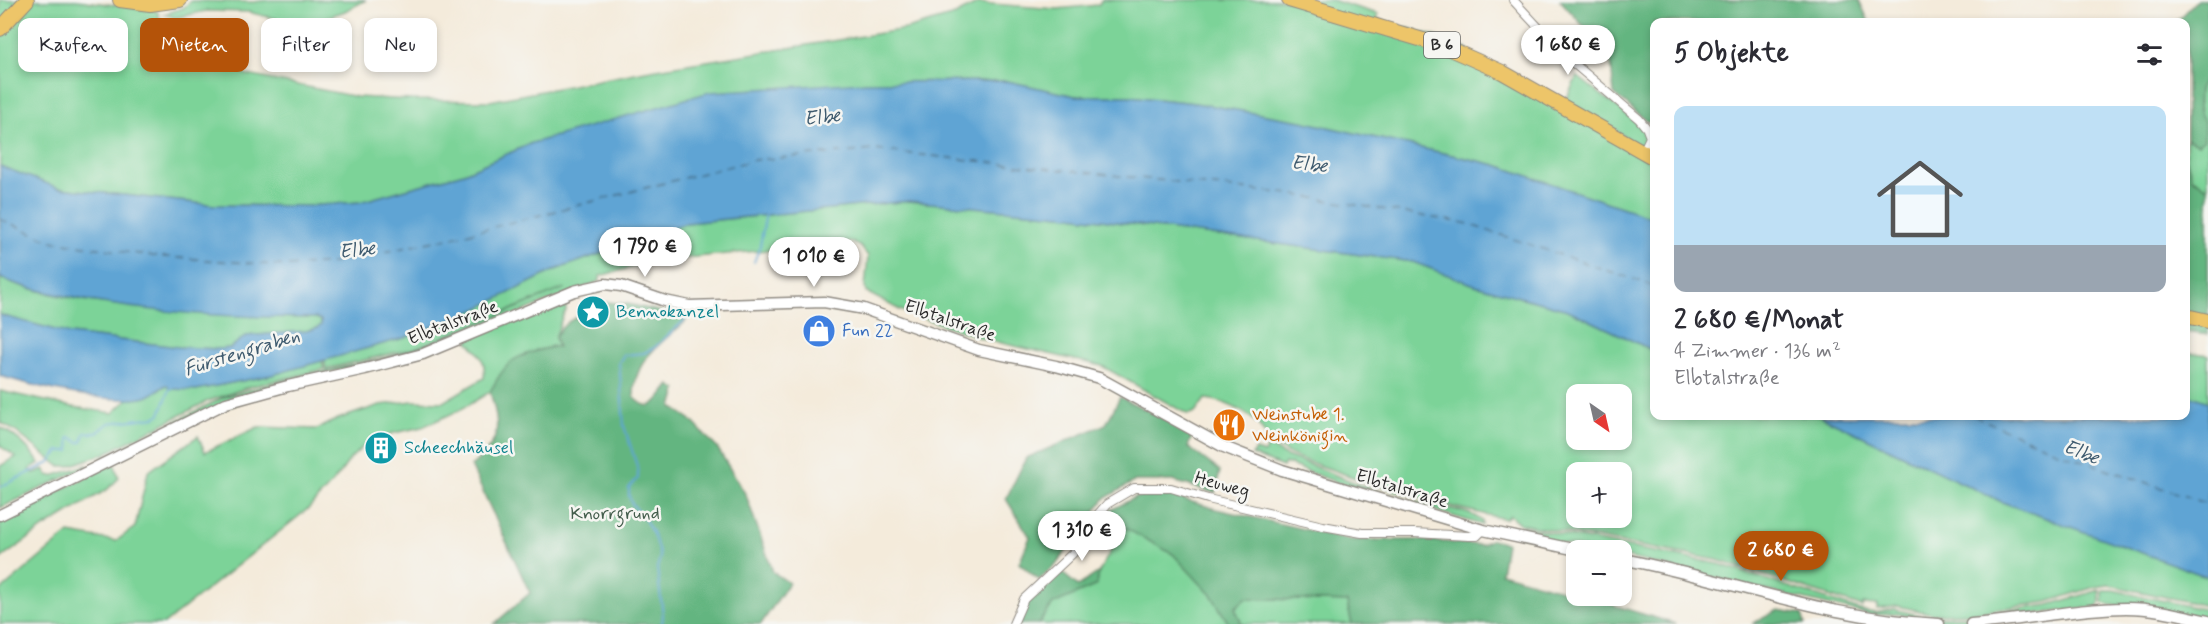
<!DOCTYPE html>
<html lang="de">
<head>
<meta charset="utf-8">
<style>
	:root { --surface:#fff; --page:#f2f2f3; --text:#2b2b33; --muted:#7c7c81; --accent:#b45309 }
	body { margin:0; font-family:Mynerve,sans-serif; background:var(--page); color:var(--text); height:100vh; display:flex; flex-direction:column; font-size:22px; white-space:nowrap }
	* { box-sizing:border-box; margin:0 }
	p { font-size:20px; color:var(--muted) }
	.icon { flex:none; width:33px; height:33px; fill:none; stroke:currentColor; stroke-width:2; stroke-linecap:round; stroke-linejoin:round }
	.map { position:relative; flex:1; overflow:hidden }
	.drawer { position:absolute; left:1650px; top:18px; width:540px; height:402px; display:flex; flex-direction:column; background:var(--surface); border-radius:12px; box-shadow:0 3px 9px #0003 }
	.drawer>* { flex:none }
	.banner { position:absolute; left:18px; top:18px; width:570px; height:54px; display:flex; gap:12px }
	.needle { width:39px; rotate:146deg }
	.controls { position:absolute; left:1566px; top:384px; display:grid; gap:12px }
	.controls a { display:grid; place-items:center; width:66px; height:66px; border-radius:12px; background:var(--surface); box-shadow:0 3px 9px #0003; font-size:30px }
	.price { position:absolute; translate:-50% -51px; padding:0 14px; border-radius:21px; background:#fff; color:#222; font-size:20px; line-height:39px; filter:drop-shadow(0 2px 3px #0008) }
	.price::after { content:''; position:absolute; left:50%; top:36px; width:18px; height:14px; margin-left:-9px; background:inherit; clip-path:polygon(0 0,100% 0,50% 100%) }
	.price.selected { background:var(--accent); color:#fff }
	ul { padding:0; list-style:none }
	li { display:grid; align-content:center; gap:12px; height:318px; padding:0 24px }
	li span { display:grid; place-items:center; height:186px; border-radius:12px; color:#555 }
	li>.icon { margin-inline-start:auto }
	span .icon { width:108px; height:108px; fill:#fffc; stroke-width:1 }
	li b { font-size:26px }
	h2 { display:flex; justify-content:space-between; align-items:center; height:72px; padding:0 24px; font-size:26px }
	.tag { padding:0 21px; border-radius:12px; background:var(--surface); box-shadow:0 3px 9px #0003; font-size:21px; line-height:54px }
	.tag.selected { background:var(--accent); color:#fff }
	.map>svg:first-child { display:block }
	.green { fill:#7bd398; stroke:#537f62; stroke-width:1.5; fill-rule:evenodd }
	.forest { fill:#64b580; stroke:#487056; stroke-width:1.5 }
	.water { fill:#5ea4d4; stroke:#446880; stroke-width:1.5 }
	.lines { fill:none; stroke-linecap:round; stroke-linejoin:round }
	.stream { stroke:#5ea4d4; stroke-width:2 }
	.ferry { stroke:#3f5b6f; stroke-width:1.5; stroke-dasharray:8 6; stroke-linecap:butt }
	.minor-casing { stroke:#908b83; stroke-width:10 }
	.tertiary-casing { stroke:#908b83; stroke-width:13 }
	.primary-casing { stroke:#908b83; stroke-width:16 }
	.minor { stroke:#fff; stroke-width:8 }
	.tertiary { stroke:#fff; stroke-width:10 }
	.primary { stroke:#edc569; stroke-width:14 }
	.labels { text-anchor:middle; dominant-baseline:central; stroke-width:5; stroke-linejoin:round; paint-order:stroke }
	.shield { fill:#f6f6f2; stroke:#686867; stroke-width:1.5 }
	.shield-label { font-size:16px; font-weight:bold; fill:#2b2b2b }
	.culture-label { font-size:18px; fill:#0d838f; stroke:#f6f6f2; text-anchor:start }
	.street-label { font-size:18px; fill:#2b2b2b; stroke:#f6f6f2 }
	.shop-label { font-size:18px; fill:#366cbe; stroke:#f6f6f2; text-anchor:start }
	.food-label { font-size:18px; fill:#c56008; stroke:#f6f6f2; text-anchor:start }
	.park-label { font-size:18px; fill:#435d4c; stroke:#f6f6f2 }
	.water-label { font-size:20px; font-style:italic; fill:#3f5b6f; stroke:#f6f6f2 }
</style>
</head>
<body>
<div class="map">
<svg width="2208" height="624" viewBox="0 0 2208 624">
	<rect width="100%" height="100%" fill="#f6f6f2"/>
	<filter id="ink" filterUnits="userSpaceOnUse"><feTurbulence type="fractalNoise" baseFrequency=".0167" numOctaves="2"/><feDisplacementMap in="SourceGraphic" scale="12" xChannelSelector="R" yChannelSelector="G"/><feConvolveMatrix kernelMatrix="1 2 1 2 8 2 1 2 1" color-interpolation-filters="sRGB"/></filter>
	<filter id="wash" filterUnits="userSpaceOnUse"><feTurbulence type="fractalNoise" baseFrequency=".008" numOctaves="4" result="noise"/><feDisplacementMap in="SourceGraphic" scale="24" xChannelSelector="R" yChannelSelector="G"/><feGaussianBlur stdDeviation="1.35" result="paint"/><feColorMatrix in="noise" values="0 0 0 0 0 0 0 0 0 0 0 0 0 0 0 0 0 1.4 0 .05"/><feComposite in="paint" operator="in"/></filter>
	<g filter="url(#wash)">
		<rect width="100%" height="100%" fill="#f4ebdb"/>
		<path class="green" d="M0,0H76L154,10L158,12L160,20L165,25L157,37L168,45L248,75L357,97L411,100L490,101L651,70L906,29L955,15L978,3L1057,9L1098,5L1102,0H1332L1378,14L1377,19L1454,42L1654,163V218L1496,165L1301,121L1195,103L1129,96H1075L1007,81L866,82L532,143L464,173L360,202L308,206L215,205L58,188L0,166Z
			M271,0H366L345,11L316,21H285L248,12L206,11L175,18L164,14L183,8L191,1L253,2Z
			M2208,72V187L2192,178L2186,158V139L2198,144L2204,139C2204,114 2189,96 2208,72Z
			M1577,76L1641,126L1654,141V155L1566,100Z
			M909,201L1071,216L1413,262L1475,285L1568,310L1654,351V416H1820L2002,502L2208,577V606L2109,585L2095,587L2047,602L1971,613L1933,614L1898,606L1877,609V605L1863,604L1862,607L1857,605L1717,560L1520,524L1510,515L1505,519C1446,506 1387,490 1330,469C1313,463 1294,458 1279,448C1269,443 1264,432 1258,424C1246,411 1222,400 1205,399L1195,413L1187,414L1102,366L984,339L900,310L866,292L865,287L868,256L860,246L851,242L655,261L600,276V281L429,348L287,383L100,460L224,397L286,380L385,358L422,347L565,288L415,348L326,369L324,360L404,338L475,310L555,270L686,223ZM1576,394H1622V440H1576ZM1576,472H1622V518H1576Z
			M0,278C54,300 113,305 170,309C219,313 267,317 316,318L321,320V325L317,328L306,331L246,336L230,348L220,349L178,347L70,334L0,315Z
			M565,299L566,311C559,320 560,328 555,337L558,348L552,346L545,349L536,350L500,375L490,392L460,410L422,427L390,434L364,446L351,458L334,481L309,508L164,624H0V591L69,533L116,541L135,527L148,472L198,436L205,452L258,427L317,429L338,419L380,405L413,401L443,402L484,378C486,358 480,355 467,340Z
			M2186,352L2208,355V402L2186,394Z
			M322,360L324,369L249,387L208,401L106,453L69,466H59L15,431L0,422V391L73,407L113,413L128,399L145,397L167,385L196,390L272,375Z
			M0,427C16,436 30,448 39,463L30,469L34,473L44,469L48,475L52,476L87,465L88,466L0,508V466L16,457L0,446Z
			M1269,445C1280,456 1297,459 1311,465C1347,480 1386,496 1425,504C1443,508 1467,509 1482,521V525L1355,486L1352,488L1285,463L1283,467L1252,455L1255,450L1264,453Z
			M114,463L119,478L108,489L45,527L0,559V521Z
			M1124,527L1173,554L1212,595L1229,624H1038L1053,604L1097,585L1099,572Z
			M1522,527L1719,564L1863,611L1876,613L1894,609L1927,617V620L1898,614L1870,615L1622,556V550H1594L1519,536Z
			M2100,590V603L2096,607L1969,621H1936V617L1970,616L2048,605Z
			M2103,590H2113L2208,610V618L2111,605L2103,603Z
			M1246,598L1347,602L1352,624H1242L1235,608Z"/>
		<path class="forest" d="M1560,0H1859L1869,22H1654V127L1614,94L1611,63L1604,49Z
			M2197,0H2208V72L2199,89L2198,109L2204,121V139L2198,144L2186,139V22H2175Z
			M2186,158L2192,178L2208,187V335L2186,332Z
			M607,302L628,304L662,312L674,310L686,321C661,344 633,359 634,397C652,416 657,400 670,385L677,390L672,407L690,419L718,449L746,495L773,572L789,583L761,624H494L530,593L471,466C501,441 501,429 490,392C506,362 511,357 544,349C550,348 551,346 558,347L555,337C569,314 587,315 607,302Z
			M1120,397L1193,433L1188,447L1220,471L1215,493L1173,481H1135L1104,499L1056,565L1039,580L1019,563L1030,537L1006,499L1026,458L1106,424Z
			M1172,496L1216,509L1351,540H1422L1481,545L1492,539L1506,543L1501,573L1576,594V596H1583L1676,624H1352L1347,602L1246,598L1235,608L1242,624H1229L1212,596L1173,554L1101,515L1136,497Z
			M1061,572L1078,586L1099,572L1097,585L1053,604L1038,624H1018L1028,600Z
			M1778,610L1802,614L1805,624H1752Z"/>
		<path class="water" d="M1007,81L1075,96H1129L1195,103L1301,121L1496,165L1654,218V351L1568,310L1475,285L1413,262L1071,216L909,201L686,223L555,270L475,310L404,338L272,375L196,390L170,389L166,385C159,389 154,394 146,397C114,406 33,386 0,376V315L70,334L178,347L219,349L230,348L246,336L306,331L317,328L321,325V320L316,318C234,317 151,314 70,297C47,293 22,287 0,278V166L59,188L215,205L308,206L360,202L464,173L532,143L710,92L866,82Z
			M2186,394L2208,402V577L2002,502L1820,416H2186Z"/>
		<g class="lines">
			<path class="stream" d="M754,262L760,246L766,213
				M0,487L49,463L59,451H70L69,439L71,437L78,442H82L85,433H97L109,423L155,417L160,414L170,389L173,388
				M662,624L663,615L657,568L660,558L658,549L653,534L644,518L632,504L629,496V488L638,478V469L624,426L619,362L624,355L644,353L654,348L685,320"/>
			<path class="ferry" d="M0,219L51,241L153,256L288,266L335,263L466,234L754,160L875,150L1290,194L1465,223L1654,286
				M1974,416L2058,452L2208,504"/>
		</g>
	</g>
	<g filter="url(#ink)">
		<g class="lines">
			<defs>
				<path id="minor" d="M1513,0L1565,56L1639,119L1654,137
					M1643,152L1650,137L1647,129
					M1013,624L1024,599L1073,553L1093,520L1107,504L1134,488H1171L1208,499L1323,526L1362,533H1414L1469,536H1477L1483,530"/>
				<path id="tertiary" d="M0,515L226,403L288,386L365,369L423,354L574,291L605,284L621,286L665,301L689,306L824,302L864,309L979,350L1056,366L1099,378L1224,447L1282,470L1483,530L1577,550
					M1622,559C1728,579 1830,620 1939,624
					M1971,624C2023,621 2074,608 2126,608C2154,608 2181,615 2208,621"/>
				<path id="primary" d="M120,0L150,4L180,0
					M1289,0L1443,46L1502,72L1654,158
					M0,29L27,0
					M2186,316L2208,321"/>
			</defs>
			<use href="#minor" class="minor-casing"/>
			<use href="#tertiary" class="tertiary-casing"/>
			<use href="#primary" class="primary-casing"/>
			<use href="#minor" class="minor"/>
			<use href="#tertiary" class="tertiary"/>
			<use href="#primary" class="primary"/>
		</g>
	</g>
	<defs>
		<symbol id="sight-disc" viewBox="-11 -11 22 22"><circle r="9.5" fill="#0f9aa8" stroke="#f6f6f2"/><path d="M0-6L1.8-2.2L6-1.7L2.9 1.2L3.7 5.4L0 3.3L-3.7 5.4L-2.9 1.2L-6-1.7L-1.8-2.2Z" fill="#fff"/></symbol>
		<symbol id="shop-disc" viewBox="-11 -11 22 22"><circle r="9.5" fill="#3f7fe0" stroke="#f6f6f2"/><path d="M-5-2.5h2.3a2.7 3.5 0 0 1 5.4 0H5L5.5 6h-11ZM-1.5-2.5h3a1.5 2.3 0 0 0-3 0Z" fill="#fff"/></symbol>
		<symbol id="restaurant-disc" viewBox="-11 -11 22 22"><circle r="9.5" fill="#e8710a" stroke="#f6f6f2"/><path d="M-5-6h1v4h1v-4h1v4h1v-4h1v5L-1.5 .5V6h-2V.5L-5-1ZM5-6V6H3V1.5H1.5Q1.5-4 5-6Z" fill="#fff"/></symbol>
		<symbol id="building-disc" viewBox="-11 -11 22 22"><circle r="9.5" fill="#0f9aa8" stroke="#f6f6f2"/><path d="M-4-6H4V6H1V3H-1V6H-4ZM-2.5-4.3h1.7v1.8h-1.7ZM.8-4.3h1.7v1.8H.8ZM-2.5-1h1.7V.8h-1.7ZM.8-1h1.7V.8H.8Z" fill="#fff"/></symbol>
	</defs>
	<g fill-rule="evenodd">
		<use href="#sight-disc" x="574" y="293" width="38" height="38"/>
		<use href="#shop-disc" x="800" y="312" width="38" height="38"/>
		<use href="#restaurant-disc" x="1210" y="406" width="38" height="38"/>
		<use href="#building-disc" x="362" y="429" width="38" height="38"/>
	</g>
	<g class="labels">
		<rect class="shield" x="1424" y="32" width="36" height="26" rx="4.5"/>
		<g class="shield-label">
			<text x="1442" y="45">B 6</text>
		</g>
		<g class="culture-label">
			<text x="616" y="312">Bennokanzel</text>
			<text x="404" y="448">Scheechhäusel</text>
		</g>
		<g class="street-label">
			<text transform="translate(950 321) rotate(19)">Elbtalstraße</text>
			<text transform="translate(453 323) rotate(-21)">Elbtalstraße</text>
			<text transform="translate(1222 485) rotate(15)">Heuweg</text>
			<text transform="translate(1402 489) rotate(17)">Elbtalstraße</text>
		</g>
		<g class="shop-label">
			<text x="842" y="331">Fun 22</text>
		</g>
		<g class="food-label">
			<text x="1252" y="415">Weinstube 1.<tspan x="1252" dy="21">Weinkönigin</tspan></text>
		</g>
		<g class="park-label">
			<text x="615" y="514">Knorrgrund</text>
		</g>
		<g class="water-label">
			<text transform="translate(822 118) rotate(-5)">Elbe</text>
			<text transform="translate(1309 165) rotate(8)">Elbe</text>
			<text transform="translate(357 251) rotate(-5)">Elbe</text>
			<text transform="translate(242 353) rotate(-17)">Fürstengraben</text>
			<text transform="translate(2081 453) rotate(23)">Elbe</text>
		</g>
	</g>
</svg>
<div class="controls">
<a><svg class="needle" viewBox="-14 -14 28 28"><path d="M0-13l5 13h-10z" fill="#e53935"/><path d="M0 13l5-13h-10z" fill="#7c7c81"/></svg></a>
<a>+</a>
<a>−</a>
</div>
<b class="price" style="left:1568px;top:76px">1 680 €</b>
<b class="price" style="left:645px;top:278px">1 790 €</b>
<b class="price" style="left:814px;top:288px">1 010 €</b>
<b class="price" style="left:1082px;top:562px">1 310 €</b>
<b class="price selected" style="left:1781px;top:582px">2 680 €</b>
<div class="banner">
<a class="tag">Kaufen</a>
<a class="tag selected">Mieten</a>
<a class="tag">Filter</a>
<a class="tag">Neu</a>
</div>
<section class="drawer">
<h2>5 Objekte<svg class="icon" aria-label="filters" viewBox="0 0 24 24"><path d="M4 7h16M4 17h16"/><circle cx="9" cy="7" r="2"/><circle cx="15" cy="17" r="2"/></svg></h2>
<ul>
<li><span style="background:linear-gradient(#bfe0f5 75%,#9aa5b1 0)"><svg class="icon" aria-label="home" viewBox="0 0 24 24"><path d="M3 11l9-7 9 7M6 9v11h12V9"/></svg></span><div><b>2 680 €/Monat</b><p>4 Zimmer · 136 m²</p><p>Elbtalstraße</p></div></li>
</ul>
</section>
</div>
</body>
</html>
